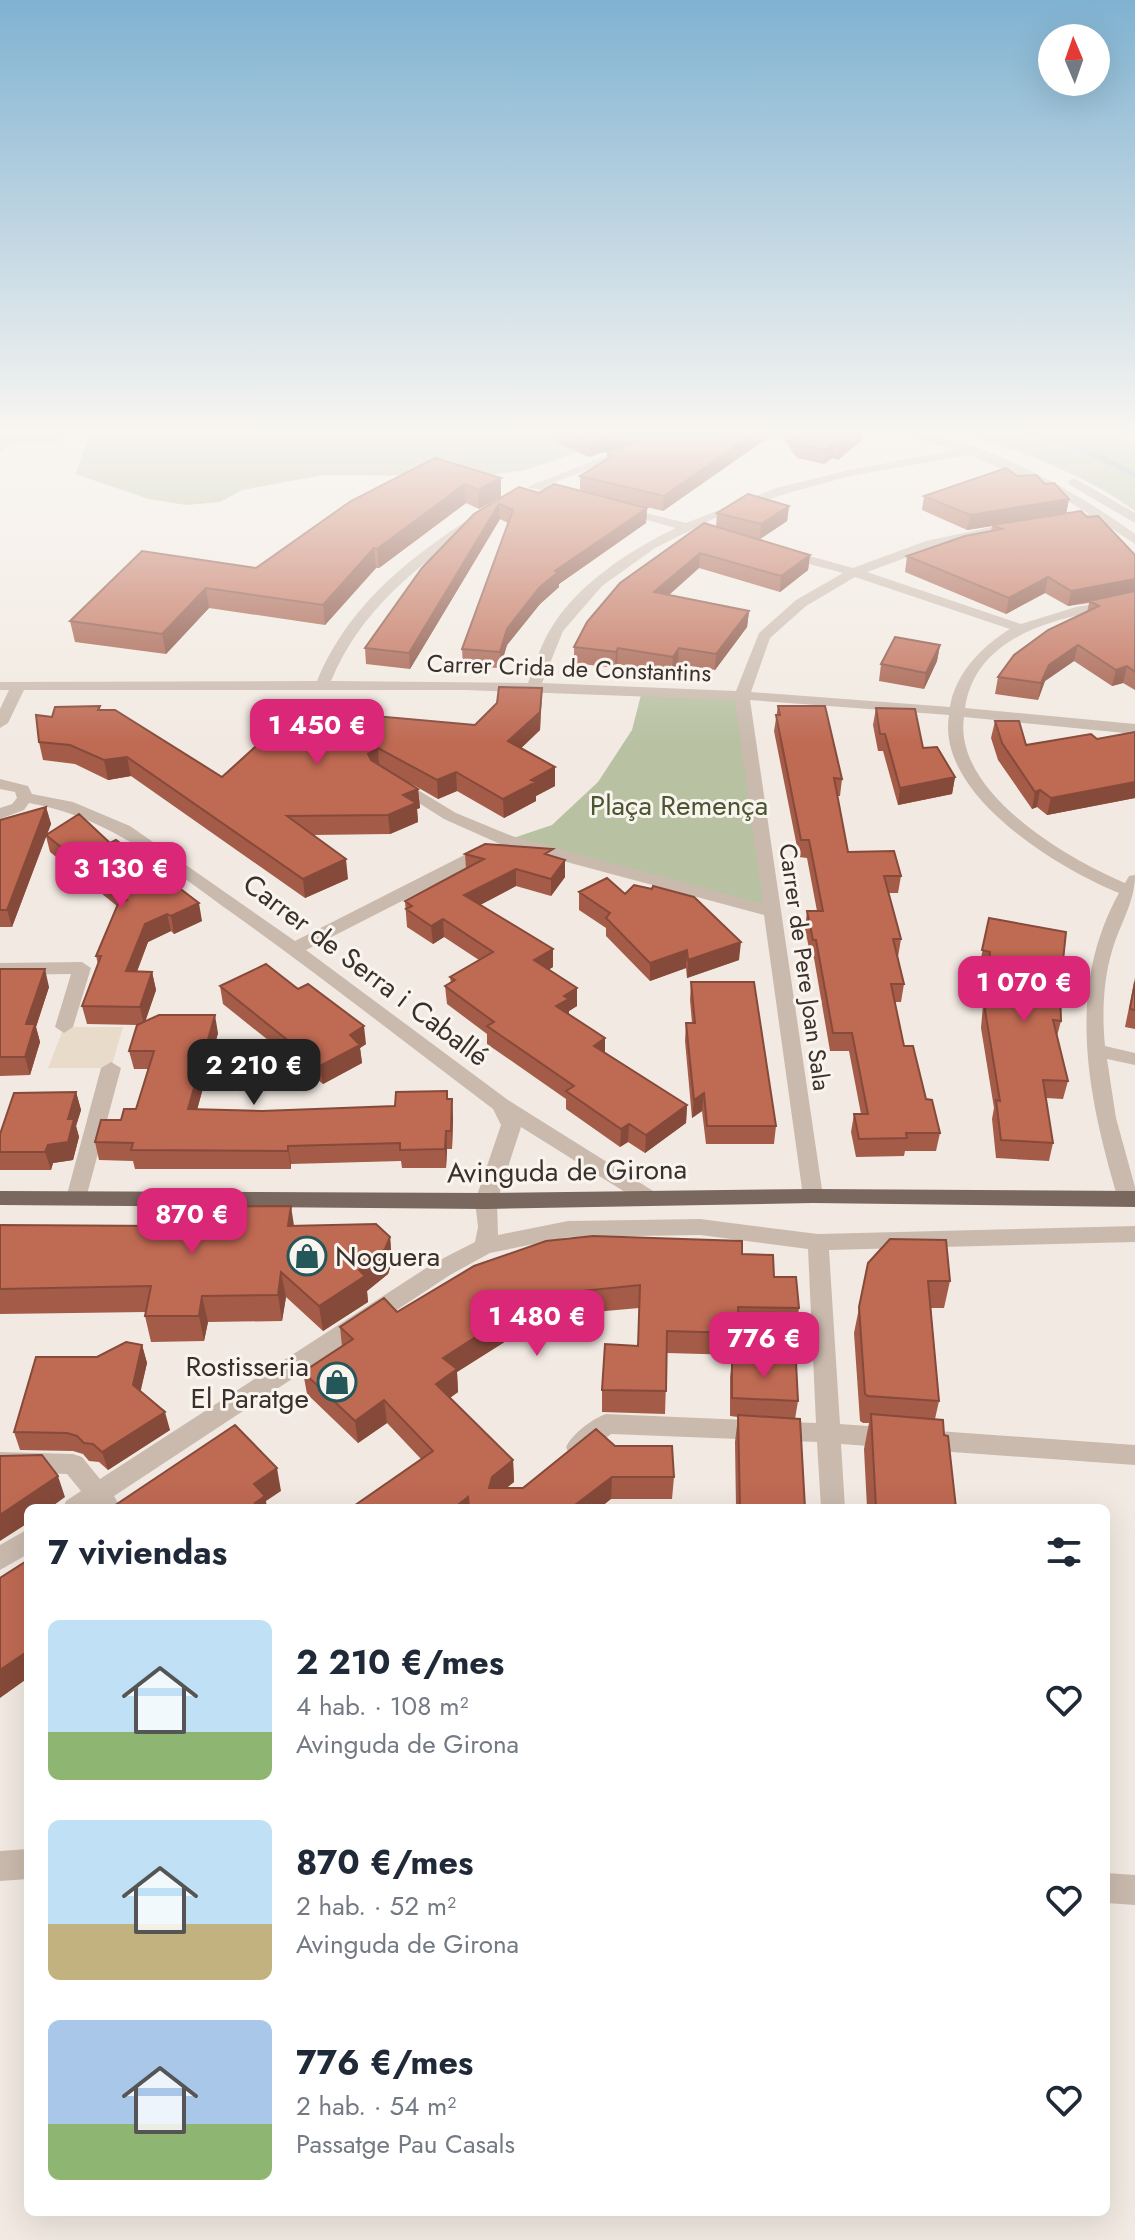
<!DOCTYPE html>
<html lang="es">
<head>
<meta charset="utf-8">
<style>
	:root { --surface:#fff; --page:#f2f2f3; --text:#1f2937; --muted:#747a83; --accent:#db2777 }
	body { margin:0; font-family:Jost,sans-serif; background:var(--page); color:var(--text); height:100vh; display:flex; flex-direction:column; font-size:30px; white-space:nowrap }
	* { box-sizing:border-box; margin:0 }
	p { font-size:26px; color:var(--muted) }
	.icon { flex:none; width:44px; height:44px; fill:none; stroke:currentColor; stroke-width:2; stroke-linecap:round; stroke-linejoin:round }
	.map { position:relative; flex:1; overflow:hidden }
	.details { position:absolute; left:24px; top:1504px; width:1086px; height:712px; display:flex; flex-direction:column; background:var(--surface); border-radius:12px; box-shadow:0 8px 32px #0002 }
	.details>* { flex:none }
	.needle { width:52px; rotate:358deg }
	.fabs { position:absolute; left:1038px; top:24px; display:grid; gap:16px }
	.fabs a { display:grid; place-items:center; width:72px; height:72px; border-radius:50%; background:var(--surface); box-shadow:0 8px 32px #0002; font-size:40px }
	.price { position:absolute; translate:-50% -68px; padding:0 18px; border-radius:16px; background:var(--accent); color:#fff; font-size:26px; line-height:52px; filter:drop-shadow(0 2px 4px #0008) }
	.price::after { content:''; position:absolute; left:50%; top:48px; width:24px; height:18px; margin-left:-12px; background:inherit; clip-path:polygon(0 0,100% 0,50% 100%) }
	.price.active { background:#222; color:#fff }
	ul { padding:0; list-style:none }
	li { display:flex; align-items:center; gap:24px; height:200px; padding:0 24px }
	li span { display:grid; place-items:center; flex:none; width:224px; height:160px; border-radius:12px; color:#555 }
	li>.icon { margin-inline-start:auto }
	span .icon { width:96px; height:96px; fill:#fffc; stroke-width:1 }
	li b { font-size:34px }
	h2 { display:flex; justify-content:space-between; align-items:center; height:96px; padding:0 24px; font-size:34px }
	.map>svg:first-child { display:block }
	.green { fill:#b8c1a2 }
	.plaza { fill:#e9dbca }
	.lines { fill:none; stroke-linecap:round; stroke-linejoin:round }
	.stream { stroke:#82aeae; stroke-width:6 }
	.minor { fill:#cabaae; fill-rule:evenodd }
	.major { fill:#7a675e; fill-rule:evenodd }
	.wall { fill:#a45b47 }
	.shaded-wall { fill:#864a3a }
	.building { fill:#bf6a53; stroke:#864a3a; stroke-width:2 }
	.labels { text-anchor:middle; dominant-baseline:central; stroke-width:6; stroke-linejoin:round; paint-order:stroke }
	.far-street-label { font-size:24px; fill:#39302c; stroke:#faf4ee }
	.park-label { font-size:28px; fill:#4a5631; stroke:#faf4ee }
	.street-label { font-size:28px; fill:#39302c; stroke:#faf4ee }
	.poi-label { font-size:28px; fill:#39302c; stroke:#faf4ee; text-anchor:start }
</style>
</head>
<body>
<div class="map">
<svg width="1135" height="2240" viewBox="0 0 1135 2240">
	<rect width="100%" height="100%" fill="#f2eae2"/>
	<path class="green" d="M0,430H76L77,431L58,441L12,444L0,451Z
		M92,430H640L526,470L481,476L323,475L242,490L220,502L186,505L149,499L75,474Z
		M951,430H1108L1135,444V511C1084,473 1016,449 951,430Z
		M642,691L742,695L774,912L507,840L552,825L598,782L632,730Z"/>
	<path class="plaza" d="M64,1027H123L111,1068H48Z"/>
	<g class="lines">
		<path class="stream" d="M1025,430L1071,444L1135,474"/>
		<path class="minor" d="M887,430C969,430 1070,487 1135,534V544L1099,520L1067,523V517L1089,514L1045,487L969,455L850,476L785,494L717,517L655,548L602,586L563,631L542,683L736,691L759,633L796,600L843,573L779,556L778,553L784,549L853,568L926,541L1015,522L1019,523V529L935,547L867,572L1021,624L1076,607L1135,597V605C1070,615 977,629 965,708L1135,724V734L964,717C953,792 1067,859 1125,883L1129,876L1135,875C1135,902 1120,924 1112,951C1103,981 1102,1016 1105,1046L1135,1053V1065L1107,1059L1116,1118L1135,1187V1204H1121L1118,1199C1088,1097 1065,990 1119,893C1058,868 936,795 949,715L750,700L823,1196L820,1201H806L803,1196L764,915L500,844L444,819L389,784L397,779L403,781L456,813L512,836L763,904L735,700L466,690H24L8,723L0,728V709L9,690H0V682L317,681C341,622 385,578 437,541C448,533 461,523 474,518L478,519V525C417,565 360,611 331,681L528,683C535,666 540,646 550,630C576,585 630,550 676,528L618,512V506L686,523L776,488L849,470L955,450ZM855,577L1010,629C982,646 955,674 950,707L751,692L770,638L806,606Z
			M633,445L637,446V450L548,485L576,492V498L527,487Z
			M1074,478L1135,513V523L1070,485L1068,482Z
			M0,779L28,786L32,794L73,802L130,826L295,941L484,845H496L498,849L496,853L306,950L508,1100L658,1194L661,1199L658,1204H644L521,1127L497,1201L498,1235L568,1221L700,1219L818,1234L1135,1226V1242L829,1250L840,1424L1135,1445V1465L841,1444L845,1508H821L817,1442L611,1434C598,1444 586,1460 569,1454L566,1447C573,1433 592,1419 606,1414L816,1423L808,1249L700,1235L568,1237L490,1253L450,1275L114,1496L121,1508H63L66,1501L81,1491L67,1474L0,1472V1452L73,1454L82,1457L100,1479L434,1263L475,1242L478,1227L475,1201L501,1125L493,1109C407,1044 323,978 235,915C169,868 111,817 29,803L24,810L0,819V808L12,804L17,798L15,792L0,789Z
			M82,962L91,968L73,1027L64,1033L55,1027L71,974L0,975V963Z
			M111,1062L121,1068L86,1198L83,1203H69L66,1198L101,1068Z
			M28,1529V1554L0,1570V1545Z
			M28,1849V1879L0,1881V1851Z
			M1106,1873L1135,1875V1905L1106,1903Z"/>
		<path class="major" d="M813,1189L1135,1191V1207L813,1203L486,1209L0,1205V1191L486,1193Z"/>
	</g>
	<path class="wall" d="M543,430H660L659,433L693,430H863L862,440L838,460L832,458L824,464L797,458L778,431L663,511L580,491V476L607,459V452L647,437L589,457L543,436Z
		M1017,476L1045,484L1069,499L1066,513L1087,517L1135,555V690L1123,683L1112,686L1074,661L1045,681L1038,700L995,694L998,677L1087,612L1089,603L1068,606L1045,593L1006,614L905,572L907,556L991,531L992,526L967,530L922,510L924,496Z
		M501,478V497L479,509L466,503L379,568H376L325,625L209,608L166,654L75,642L70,621L256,568L351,501Z
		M519,487L539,493L647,508L646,523L559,584V587L540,604L507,645L500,668L463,666L462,649L508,523L500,519L410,669L366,664L365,648L422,568Z
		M789,506L787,521L760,539L810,555L808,570L780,592L699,568L669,595L749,611L747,627L715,670L678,664L672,673L617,664L615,668L574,663V647L716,527L717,513Z
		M940,645L937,661L924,689L879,681L881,664Z
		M542,688L540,730L521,748L555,786L536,796V801L504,818L457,791L438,799L410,783L418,789L420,808L417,809L418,822L390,834L313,835L348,879L305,898L131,776L108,780L75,764L43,760L39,742L52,717L100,706V710L222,777L475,725Z
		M778,706L842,779L840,796H837L848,852L901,876L898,893H888L901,939L898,957L904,984L901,1002H894L904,1046L940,1133L936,1151H905L904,1156L856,1157L851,1132L854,1114H861L849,1051H830L814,958H811L805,929L807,911H817L807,858L799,857L774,731Z
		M876,708L955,777L952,794L898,805L883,751H878L873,725Z
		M995,721L1026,745L1097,739L1135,732V798L1047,815L1037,807L1032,809L998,760L991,738Z
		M46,807L51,824L47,834L110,843L202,921L174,934L171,931L148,942L137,972H152L156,990L145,1022L218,1033L197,1110L262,1111L395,1106L447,1091L448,1099L453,1117L452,1149H447L446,1168H402L401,1161L291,1164V1169H135L133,1161L99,1160L95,1142L121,1120L136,1109L148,1069H134L129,1051L138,1025L87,1024L82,1006L98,964L96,956L117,906L50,852L46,836L12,927H0V820Z
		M465,854L553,856L565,877L551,896L516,886L480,905L553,967L548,970L577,988V1006L569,1011V1014L605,1038V1052L687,1105L686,1123L645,1153L628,1142L620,1147L566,1109V1099L487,1044V1034L447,1004L445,986L451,983L450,977L479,960L444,937L433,944L407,927L405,901L466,869Z
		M579,892L625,894L739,960L687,978L686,968L650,981L606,936V928L579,910Z
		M989,918L1060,989L1061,1021L1057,1036L1068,1081L1063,1099L1046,1098L1053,1143L1049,1161L996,1158L992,1119L994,1108L981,1028L986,970L979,968Z
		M0,969L49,987L36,1027L40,1042L30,1075L0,1076Z
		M1135,978V1029L1125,1027Z
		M691,982L776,1126L774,1144H706L702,1111L692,1118L685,1041L686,1023H692L690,1000Z
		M220,986L298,989L366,1044L360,1048L362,1063L323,1084L223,1004Z
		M76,1092L81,1110L76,1126L79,1137L73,1160L53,1163L51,1170H0V1134Z
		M0,1225L294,1226L390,1237L392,1262L388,1274L367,1291L368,1302L323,1331L286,1297L282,1321L208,1322L204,1341L151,1342L145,1316L146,1312L0,1314Z
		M742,1254L774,1277L799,1308L796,1331L739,1329L737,1355L667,1353L665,1414L602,1412V1390L638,1346L639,1308L572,1314L522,1331L457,1372L458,1392L450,1398L513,1460L514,1482L506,1488H523L615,1446L674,1477L672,1499H611L351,1508L421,1459L387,1423L358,1443L307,1394L303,1372L342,1346L340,1327L397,1312Z
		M868,1263L950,1281L944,1308H931L939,1401L935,1419L944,1435L956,1508H867L864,1449L869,1423H863L860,1421L854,1333Z
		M142,1345L147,1363L140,1391L170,1430L108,1470L99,1462L89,1461L83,1454L73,1451L20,1450L14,1432L97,1357Z
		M732,1359L798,1401L795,1419L805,1508H736L735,1442L738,1417L730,1416V1377Z"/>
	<path class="shaded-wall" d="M627,430H660L659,433L589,457V443Z
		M759,430H778L663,511L664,496Z
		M858,430H863L862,440L838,460L839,445Z
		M834,444L832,458L824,464L826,450Z
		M501,478V497L479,509L478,490Z
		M465,484L466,503L379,568L377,549Z
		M1069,499L1066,514L992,525V526L967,530L970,515Z
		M499,504L500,519L410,669L409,653Z
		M789,506L787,521L760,539L761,524Z
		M647,508L646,523L559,584V587L540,604L507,645L500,668V652L507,629L539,588L555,571Z
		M374,548L376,568L325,625L323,605Z
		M700,553L699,568L654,608V592Z
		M810,555L808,570L780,592L781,576Z
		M1048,577L1045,593L1006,614L1009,598Z
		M1135,579V592L1068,606L1071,591Z
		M206,588L209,608L166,654L162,634Z
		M749,611L747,627L715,670L716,654Z
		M940,645L937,661L924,689L926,673Z
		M1078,645L1074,661L1045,681L1038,700L1041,683L1049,665Z
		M618,648L617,664L615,668L616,652Z
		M679,648L678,664L672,673L673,657Z
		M1127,666L1123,683L1112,686L1116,670Z
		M542,688L540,730L509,760L508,741Z
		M378,748L379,766L370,773L368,754Z
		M127,757L131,776L108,780L104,760Z
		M555,767V786L536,796V801L504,818L503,799L531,780Z
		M456,772L457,791L438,799L437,780Z
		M955,777L952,794L898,805L900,788Z
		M1135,780V798L1047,815L1051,798Z
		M418,789L420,808L417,809L418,822L390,834L388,815L403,795Z
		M1040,790L1037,807L1032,809L1035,792Z
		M46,807L51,824L12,927L7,910Z
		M346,859L348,879L305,898L303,879Z
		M565,860V877L551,896V879Z
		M516,869V886L465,913L464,895Z
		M199,903L202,921L174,934L171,916Z
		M167,914L171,931L148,942L130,989L126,971L145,924Z
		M443,919L444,937L433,944L431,926Z
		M741,942L739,960L687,978L688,960Z
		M553,949V967L534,978V960Z
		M687,950L686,968L650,981V963Z
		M45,969L49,987L36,1027L40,1042L30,1075L25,1057L26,1024Z
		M152,972L156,990L144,1025L140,1007Z
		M577,988V1006L569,1011V1017L556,1006L564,996Z
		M215,1015L218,1033L192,1128L188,1109Z
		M364,1026L366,1044L360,1048L362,1063L323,1084L320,1066L350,1035Z
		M605,1038V1056L594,1046Z
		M76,1092L81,1110L76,1126L79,1137L73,1160L53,1163L51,1170L45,1152L48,1145L68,1119Z
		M704,1093L702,1111L692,1118L694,1100Z
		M452,1099L453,1117L452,1149L451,1131Z
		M687,1105L686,1123L645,1153L646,1135Z
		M629,1124L628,1142L620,1147L621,1129Z
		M446,1131L447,1149L446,1168L445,1149Z
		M288,1146L291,1164V1169L288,1151Z
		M291,1206L295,1232L288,1226Z
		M390,1237L392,1262L388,1274L367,1291L368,1302L323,1331L319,1306L359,1270Z
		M281,1272L286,1297L282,1321L278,1295Z
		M572,1292V1314L522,1331L457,1372L458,1392L438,1406L436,1384L443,1358L521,1308Z
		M202,1296L208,1322L204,1341L199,1316Z
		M142,1345L147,1363L138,1403L133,1385Z
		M384,1400L387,1423L358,1443L355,1421Z
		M165,1412L170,1430L108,1470L102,1452Z
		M513,1460L514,1482L493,1499L489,1488L492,1477Z
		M277,1468L281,1491L266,1501L267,1508H256L254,1484Z
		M58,1476L65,1497L50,1508H28V1523L0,1541V1515Z
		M612,1477L611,1499L600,1508H571Z
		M468,1497L469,1508H454Z
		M28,1651V1678L0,1698V1670Z"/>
	<path class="building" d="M561,430H627L589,443Z
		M667,430L692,431L693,430H759L664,496L580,476L614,455L607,452Z
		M789,430H858L839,445L834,444L826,450L798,444Z
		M435,458L501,478L478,490L465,484L377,549L374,548L323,605L206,588L162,634L70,621L142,551L256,568L351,501Z
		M1006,468L1017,476L1036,475L1045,484L1054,483L1069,499L970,515L924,496Z
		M554,484L647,508L555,571L558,572L539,588L507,629L500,652L462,649L513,510L499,504L409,653L365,648L422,568L474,514L519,487L539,493Z
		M748,494L789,506L761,524L717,513Z
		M1081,511L1087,517L1098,516L1135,555V579L1071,591L1048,577L1009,598L907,556L965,536L1002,529L992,525Z
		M704,523L810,555L781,576L700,553L654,592L749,611L716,654L679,648L673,657L618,648L616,652L574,647L587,622L620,583Z
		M1135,591V672L1127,666L1116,670L1078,645L1049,665L1041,683L998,677L1014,655L1048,630L1099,606L1089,601Z
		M895,637L940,645L926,673L881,664Z
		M499,687L542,688L540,712L508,741L555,767L531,780L536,782L503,799L456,772L437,780L378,748L368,754L371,760L418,789L403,795L416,803L388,815L287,816L346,859L303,879L127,757L104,760L70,745L39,742L36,715L52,717L55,707L100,706L98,710H115L222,777L297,709L475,725L497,703Z
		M778,706H825L842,779L834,778L848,852L894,851L901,876H884L901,939H893L904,984H891L904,1046H913L926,1099L932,1100L940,1133H906L907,1138L859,1139L854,1114H868L852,1033H833L816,940H813L807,911H823L809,840H801L776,715H780Z
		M876,708L915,709L923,748L937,747L955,777L900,788L885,734H880Z
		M995,721H1019L1026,745L1091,734L1097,739L1135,732V782L1051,798L1040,790L1035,792L1002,743Z
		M46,807L7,910H0V820Z
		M79,814L110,843L116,840L199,903L171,916L167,914L145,924L126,971L152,972L140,1007L82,1006L101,956H96L118,904L127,900L46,835Z
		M485,844L553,849L545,854L565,860L551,879L516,869L464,895L553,949L534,960L577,988L564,996L569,999L556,1006L605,1038L594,1046L687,1105L646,1135L629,1124L621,1129L566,1091L574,1086L487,1026L494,1022L445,986L455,980L450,977L493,952L443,919L431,926L406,909L412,906L405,901L484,859L465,854Z
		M607,878L625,894L634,885L652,889L653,886L694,897L741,942L688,960L687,950L650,963L606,918L610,913L579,892Z
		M989,918L1066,932L1060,989L1061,1021L1053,1020L1068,1081L1043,1080L1053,1143L1001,1140L996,1100L1000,1101L985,1010L990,952L982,950Z
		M266,964L298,989L308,984L364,1026L350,1035L360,1045L320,1066L220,986Z
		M0,969H45L26,1024H35L25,1057H0Z
		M691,982H754L776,1126H707L704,1093L694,1100L686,1023H695Z
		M1135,982V1010L1130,1009Z
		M159,1015H215L188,1109L262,1111L395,1106L396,1092L447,1091V1099H452L451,1131H446L445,1149L400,1150V1143L288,1146V1151L131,1150L133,1143L95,1142L101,1120H121L124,1109H136L154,1051H129L137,1025Z
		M76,1092L68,1119H74L68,1142L48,1145L45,1152H0V1134L14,1093Z
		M291,1206L288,1226L376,1224L390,1237L385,1249L359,1270L365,1276L319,1306L281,1272L278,1295L202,1296L199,1316H145L151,1286L0,1289V1225L164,1226L168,1207Z
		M593,1236L742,1241V1254L773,1255L774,1277H796L799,1308L738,1307L739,1333L667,1331L666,1391L602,1390L605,1344L638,1346L640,1285L572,1292L521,1308L443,1358L457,1369L436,1384L513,1460L492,1477L489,1488H523L596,1429L615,1446H672L674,1477H612L571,1508H469L468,1497L454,1508H351L433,1451L384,1400L355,1421L303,1372L353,1339L340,1327L384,1298L397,1312L474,1266L546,1241Z
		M890,1239L946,1240L950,1281H928L939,1401L868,1396L865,1394L859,1307L868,1263Z
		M126,1342L142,1345L133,1385L165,1412L102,1452L93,1444L84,1443L77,1436L67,1433L14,1432L36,1357H97Z
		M732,1359L796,1362L798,1401L732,1398Z
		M871,1414L943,1420L944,1435L948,1436L956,1508H876Z
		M738,1415L800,1419L805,1508H740Z
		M235,1425L277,1468L254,1484L265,1496L255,1503L260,1508H111Z
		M42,1455L58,1476L0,1515V1456Z
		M28,1560V1651L0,1670V1578Z"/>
	<linearGradient id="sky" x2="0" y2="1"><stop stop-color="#7fb2d1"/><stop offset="0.58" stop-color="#f9f6f2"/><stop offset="1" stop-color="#f9f6f2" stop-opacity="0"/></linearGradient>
	<rect width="1135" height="744" fill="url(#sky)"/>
	<defs>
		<symbol id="shop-ring" viewBox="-11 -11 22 22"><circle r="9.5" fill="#faf4ee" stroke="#235759" stroke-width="1.5"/><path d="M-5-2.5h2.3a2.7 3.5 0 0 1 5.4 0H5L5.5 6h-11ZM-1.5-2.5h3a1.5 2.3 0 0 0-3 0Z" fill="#235759"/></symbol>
	</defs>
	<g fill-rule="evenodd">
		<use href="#shop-ring" x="285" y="1234" width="44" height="44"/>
		<use href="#shop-ring" x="315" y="1360" width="44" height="44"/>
	</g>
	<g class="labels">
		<g class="far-street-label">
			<text transform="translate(569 668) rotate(2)">Carrer Crida de Constantins</text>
			<text transform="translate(805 967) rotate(82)">Carrer de Pere Joan Sala</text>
		</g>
		<g class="park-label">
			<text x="679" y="805">Plaça Remença</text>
		</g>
		<g class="street-label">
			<text transform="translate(366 970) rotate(37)">Carrer de Serra i Caballé</text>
			<text transform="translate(567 1171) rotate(-1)">Avinguda de Girona</text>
		</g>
		<g class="poi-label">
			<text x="335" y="1256">Noguera</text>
			<text x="309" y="1366" text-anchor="end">Rostisseria<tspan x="309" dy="32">El Paratge</tspan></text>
		</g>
	</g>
</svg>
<div class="fabs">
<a><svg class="needle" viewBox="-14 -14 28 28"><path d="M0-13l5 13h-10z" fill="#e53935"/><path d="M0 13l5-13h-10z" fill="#747a83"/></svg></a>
</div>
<b class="price" style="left:317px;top:767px">1 450 €</b>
<b class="price" style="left:121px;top:910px">3 130 €</b>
<b class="price" style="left:1024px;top:1024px">1 070 €</b>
<b class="price active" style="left:254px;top:1107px">2 210 €</b>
<b class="price" style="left:192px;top:1256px">870 €</b>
<b class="price" style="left:537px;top:1358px">1 480 €</b>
<b class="price" style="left:764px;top:1380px">776 €</b>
<section class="details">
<h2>7 viviendas<svg class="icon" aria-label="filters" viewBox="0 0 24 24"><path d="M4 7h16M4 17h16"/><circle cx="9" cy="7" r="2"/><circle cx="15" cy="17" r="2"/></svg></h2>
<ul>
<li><span style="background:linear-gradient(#bfe0f5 70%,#8fb573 0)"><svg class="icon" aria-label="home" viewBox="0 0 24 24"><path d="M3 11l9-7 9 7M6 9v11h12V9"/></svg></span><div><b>2 210 €/mes</b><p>4 hab. · 108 m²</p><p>Avinguda de Girona</p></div><svg class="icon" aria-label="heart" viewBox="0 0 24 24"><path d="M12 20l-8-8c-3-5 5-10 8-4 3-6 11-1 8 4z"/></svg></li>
<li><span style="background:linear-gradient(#bfe0f5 65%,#c2b280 0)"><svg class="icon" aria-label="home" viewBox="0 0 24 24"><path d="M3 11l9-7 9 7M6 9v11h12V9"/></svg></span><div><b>870 €/mes</b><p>2 hab. · 52 m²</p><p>Avinguda de Girona</p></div><svg class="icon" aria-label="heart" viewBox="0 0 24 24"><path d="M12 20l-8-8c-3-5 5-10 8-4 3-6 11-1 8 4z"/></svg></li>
<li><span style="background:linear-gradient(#a9c7e8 65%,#8fb573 0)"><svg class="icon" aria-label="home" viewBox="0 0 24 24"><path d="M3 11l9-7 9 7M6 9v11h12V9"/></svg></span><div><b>776 €/mes</b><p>2 hab. · 54 m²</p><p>Passatge Pau Casals</p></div><svg class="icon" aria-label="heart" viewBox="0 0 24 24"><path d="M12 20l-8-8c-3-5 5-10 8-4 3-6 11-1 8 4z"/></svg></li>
</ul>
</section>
</div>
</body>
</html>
